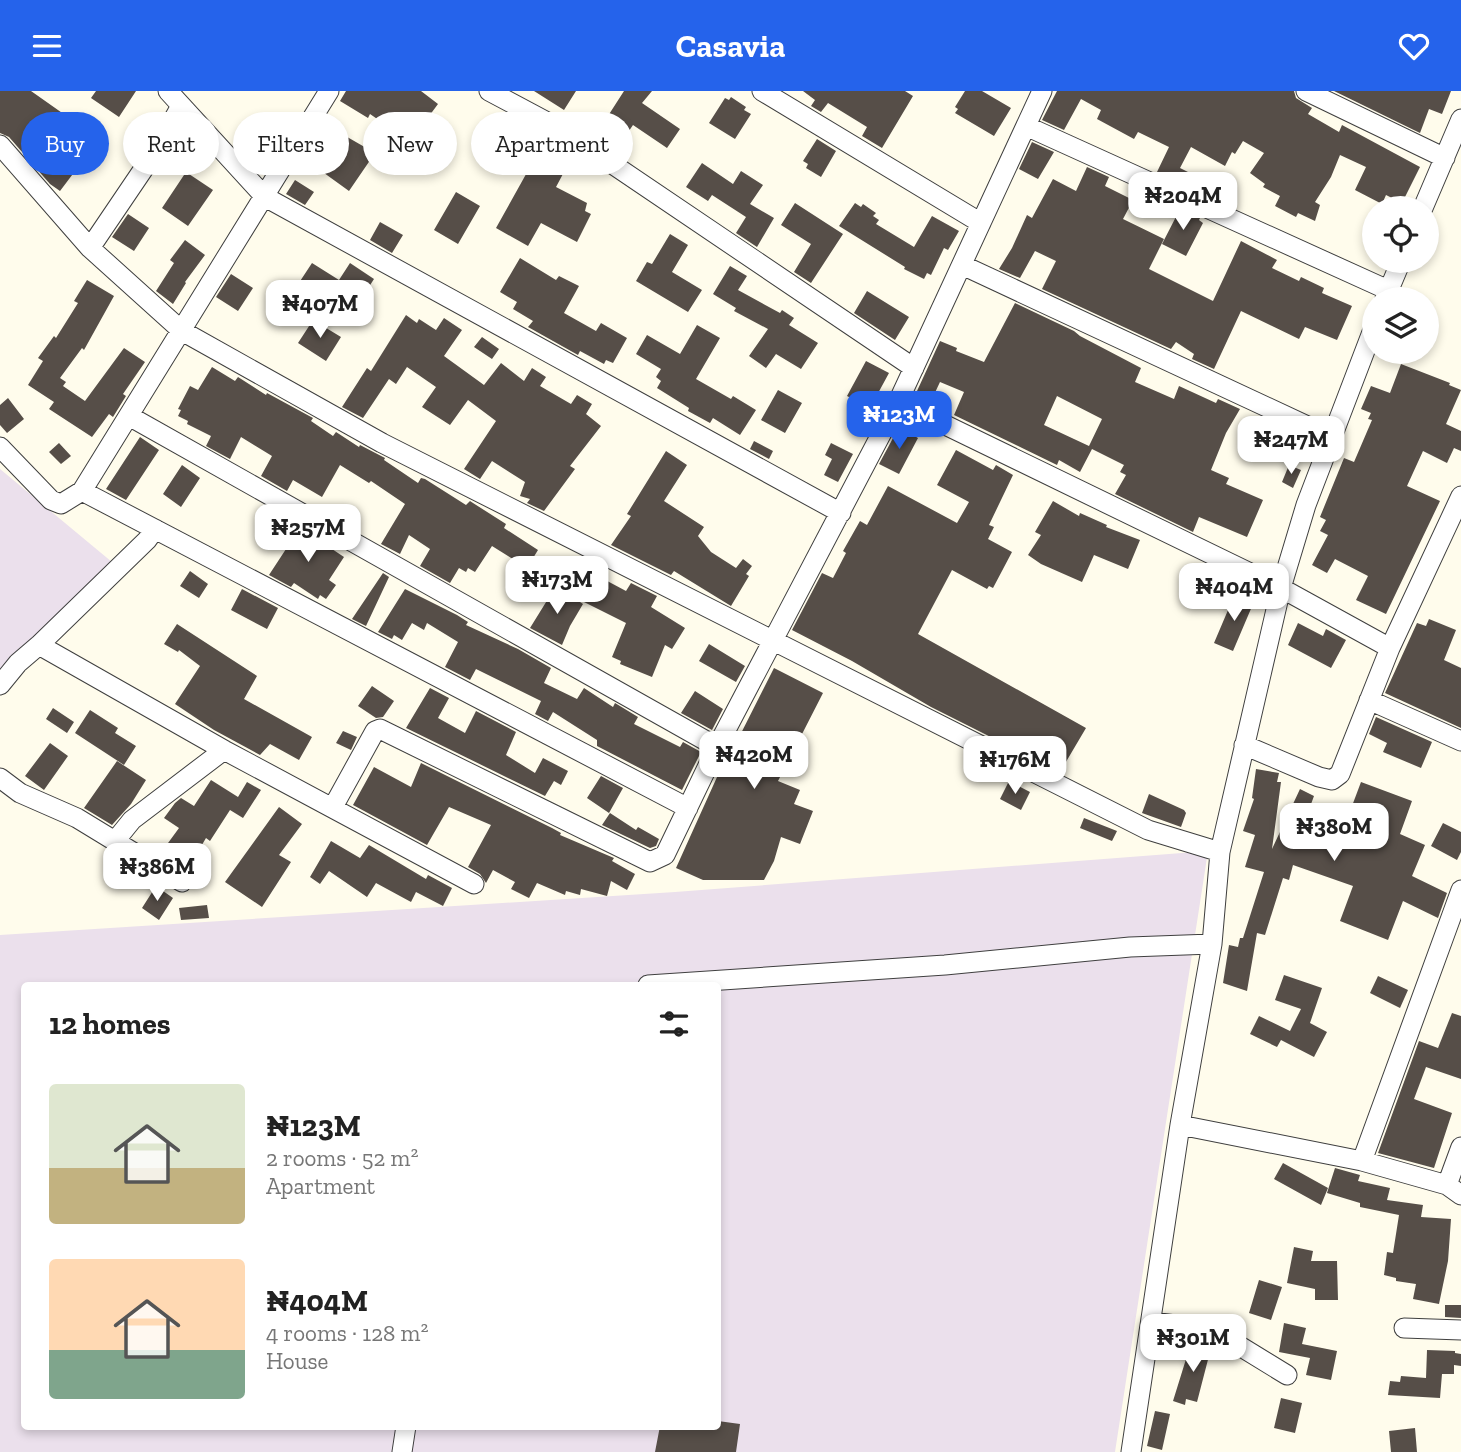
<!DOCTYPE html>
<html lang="en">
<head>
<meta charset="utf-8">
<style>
	:root { --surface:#fff; --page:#f6f6f6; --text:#222; --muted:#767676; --accent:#2563eb }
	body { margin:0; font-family:"Zilla Slab",serif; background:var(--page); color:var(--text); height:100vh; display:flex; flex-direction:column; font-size:26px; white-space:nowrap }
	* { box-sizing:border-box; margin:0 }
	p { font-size:23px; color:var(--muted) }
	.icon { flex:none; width:38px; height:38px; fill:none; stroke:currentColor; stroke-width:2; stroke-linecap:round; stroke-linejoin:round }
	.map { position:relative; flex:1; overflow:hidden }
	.details { position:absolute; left:21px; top:891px; width:700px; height:448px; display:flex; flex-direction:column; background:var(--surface); border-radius:7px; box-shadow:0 4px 10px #0003 }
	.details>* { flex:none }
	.banner { position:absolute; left:21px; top:21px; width:700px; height:63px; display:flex; gap:14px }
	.buttons { position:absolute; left:1362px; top:105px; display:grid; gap:14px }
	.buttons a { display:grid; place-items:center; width:77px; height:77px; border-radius:50%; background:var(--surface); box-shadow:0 4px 10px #0003; font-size:35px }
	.price { position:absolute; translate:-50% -60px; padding:0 16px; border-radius:14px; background:#fff; color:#222; font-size:23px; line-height:46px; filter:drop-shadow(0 2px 4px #0008) }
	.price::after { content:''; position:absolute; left:50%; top:42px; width:21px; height:16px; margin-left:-10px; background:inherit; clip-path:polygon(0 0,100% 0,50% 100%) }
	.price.current { background:var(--accent); color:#fff }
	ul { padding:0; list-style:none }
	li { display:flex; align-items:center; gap:21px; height:175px; padding:0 28px }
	li span { display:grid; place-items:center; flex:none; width:196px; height:140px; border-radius:7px; color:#555 }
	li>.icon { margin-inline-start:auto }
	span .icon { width:84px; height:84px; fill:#fffc; stroke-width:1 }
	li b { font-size:30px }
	h2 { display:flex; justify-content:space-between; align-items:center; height:84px; padding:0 28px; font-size:30px }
	.tag { padding:0 24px; border-radius:32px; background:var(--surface); box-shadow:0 4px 10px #0003; font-size:24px; line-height:63px }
	.tag.current { background:var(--accent); color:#fff }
	header { display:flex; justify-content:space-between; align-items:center; height:91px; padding:0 28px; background:var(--accent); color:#fff; font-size:32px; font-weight:700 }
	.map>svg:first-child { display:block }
	.industrial { fill:#ebe0ec; fill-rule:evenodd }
	.building { fill:#564e48; fill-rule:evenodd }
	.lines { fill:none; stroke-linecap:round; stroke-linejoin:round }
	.minor-casing { stroke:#3f3f3f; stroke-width:21 }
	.minor { stroke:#fff; stroke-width:19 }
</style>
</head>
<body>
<header><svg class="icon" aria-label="menu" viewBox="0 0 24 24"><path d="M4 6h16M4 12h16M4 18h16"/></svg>Casavia<svg class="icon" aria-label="heart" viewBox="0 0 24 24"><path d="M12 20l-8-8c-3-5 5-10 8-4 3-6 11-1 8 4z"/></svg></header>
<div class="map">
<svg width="1461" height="1361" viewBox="0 0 1461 1361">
	<rect width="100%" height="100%" fill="#fffcec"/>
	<path class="industrial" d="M0,378L124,481L0,591Z
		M1208,760L1115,1361H0V844L675,801ZM24,894H718V1335H24Z"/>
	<path class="building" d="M0,0H31L75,31L70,37L94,55L60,100L50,93L9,46L0,42Z
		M96,0H136L119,26L91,7Z
		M346,0H421L438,13L418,40L420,42L412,52L370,23L368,27L340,10Z
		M534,0H576L564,19Z
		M624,0H652L642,12L680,38L667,57L633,34L618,56L597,42Z
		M803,0H905L913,5L882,57L862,45L867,36L828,12L821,21L811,15L815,9Z
		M965,0H982L1011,17L994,45L955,22L958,18L955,16Z
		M1057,0H1294L1296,7L1312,17L1308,23L1339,41L1342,34L1420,76L1402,112L1386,104L1382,113L1355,99L1366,76L1340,64L1331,86L1315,111L1320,114L1315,130L1298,122L1296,126L1275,115L1280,105L1263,96L1265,93L1250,82L1264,62L1243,50L1235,63L1232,61L1225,75L1191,56L1180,77L1210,92L1204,102L1157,81L1169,56L1138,41L1134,48L1097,28L1101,19L1081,8L1064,39L1042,29Z
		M1334,0H1451L1442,23L1429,18L1420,42Z
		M731,6L746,16L744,19L751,23L735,48L709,32L725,7L729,9Z
		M342,43L375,62L349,100L313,74L323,58L330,63Z
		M817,48L836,60L821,86L806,77L808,73L803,70Z
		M1032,51L1054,61L1038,88L1019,78Z
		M542,69L564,81L556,96L587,112L585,120L591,123L577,151L541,132L528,155L496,137L530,76L536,79Z
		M702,72L733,93L741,80L763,94L750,113L774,127L757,156L736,142L746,126L712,104L708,110L686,96Z
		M1087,76L1109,86L1105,95L1133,109L1123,128L1164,148L1149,178L1213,210L1241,150L1277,169L1272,177L1299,190L1301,186L1324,197L1322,202L1352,215L1337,249L1305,236L1299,248L1241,220L1214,278L1192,268L1194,263L1176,251L1171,258L1042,198L1056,170L1035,160L1020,187L999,178L1012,157L1027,124L1032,127L1053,88L1076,100Z
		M186,81L213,99L188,135L162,117Z
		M295,89L314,101L305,114L286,103Z
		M456,101L480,115L458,153L434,139Z
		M795,112L843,143L811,192L794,181L811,153L781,134Z
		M855,112L861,116L863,113L876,122L873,125L879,129L876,133L914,156L932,125L959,140L948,159L944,157L931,184L927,182L924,188L904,178L905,176L839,135Z
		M1180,118L1200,127L1199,129L1203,132L1186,165L1162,153Z
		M128,123L149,137L134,160L112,146Z
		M380,131L403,144L392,162L370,149Z
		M670,143L688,154L672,181L702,199L688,221L636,190L647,171L652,173Z
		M185,149L205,164L185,191L186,192L173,213L156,200L174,172L170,169Z
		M520,167L556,189L559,185L579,195L564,222L596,240L601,232L627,247L613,272L606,269L604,273L580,260L578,264L528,236L533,230L513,218L517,211L500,201Z
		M312,172L339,189L350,172L374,188L356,216L328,198L310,225L287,210Z
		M730,175L747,185L738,199L780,222L782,219L794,227L789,234L818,252L801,278L776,263L766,277L749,265L768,238L734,220L736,217L713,203Z
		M231,183L253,197L238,220L216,206Z
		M87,189L114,205L84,259L82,257L60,287L66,291L63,295L85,310L124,257L145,271L123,303L126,305L113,326L109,323L92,346L49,318L54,311L28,294L43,270L38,267L54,245L56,247L78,212L74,210Z
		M867,200L909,226L895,249L854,222Z
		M1015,212L1074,240L1080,245L1141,277L1135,291L1174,308L1179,295L1216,312L1218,308L1240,318L1226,342L1211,379L1229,387L1226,393L1263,409L1247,446L1199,426L1193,441L1115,403L1126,384L1120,381L1124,374L1092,358L1080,381L1059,369L1057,374L954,324L964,301L940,291L932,308L917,300L940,250L957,257L956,260L984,271ZM1057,305L1102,328L1089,355L1044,334Z
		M406,224L417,232L419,228L436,239L444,227L462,239L444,265L484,294L501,272L524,290L532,277L546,286L540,295L571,313L577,304L592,313L586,323L601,335L570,375L575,378L544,420L527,412L530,408L520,405L525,391L492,370L480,388L464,378L496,330L468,309L450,334L422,316L436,296L407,276L396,293L389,288L363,327L342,316L367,277L371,280Z
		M313,229L341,246L326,270L298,252Z
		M697,234L720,247L696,288L731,308L733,305L756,319L740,344L713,327L710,332L688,320L689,317L657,297L661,290L656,286L661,278L636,263L647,244L680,263Z
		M482,246L499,258L492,268L474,256Z
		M866,270L889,282L870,317L847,305Z
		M1401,273L1450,292L1449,294L1461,299L1446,333L1461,340V360L1454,357L1447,372L1423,360L1407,395L1440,410L1386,523L1356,509L1368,485L1335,468L1327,482L1312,474L1328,444L1320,440L1326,429L1320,426L1344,367L1354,371L1372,329L1368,328L1371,322L1361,318L1371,295L1390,302Z
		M212,276L235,290L238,286L266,304L267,302L313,327L311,330L333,345L336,341L359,356L360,354L385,367L384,369L418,392L421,387L425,388L466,414L470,410L473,412L506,433L504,437L538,459L527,477L492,455L475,481L468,477L466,481L459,477L450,492L420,475L430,458L409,444L400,463L381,453L405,413L371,390L369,392L340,374L322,406L293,389L287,400L261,385L272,365L241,346L230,368L206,355L211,345L187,333L188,330L178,325L181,319L178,318L190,295L198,299Z
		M778,299L802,312L785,342L761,329Z
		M8,307L24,328L7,342L0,334V314Z
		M899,336L918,347L899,383L879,373Z
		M140,346L159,359L126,409L106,398Z
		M754,350L773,360L769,368L750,358Z
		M59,352L71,365L61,373L49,361Z
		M831,352L853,363L838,391L824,384L832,368L825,364Z
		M956,359L993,379L996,374L1013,384L989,434L994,436L988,448L1012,461L993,497L989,495L987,498L952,479L918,543L1086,637L1060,681L931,616L852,570L792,539L822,482L833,487L846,462L843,460L860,430L867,434L888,395L957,432L969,411L937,394Z
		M666,360L687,374L664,410L704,436L698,445L711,461L736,477L743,468L752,475L746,483L749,485L731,515L674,480L671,484L611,454L631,425L627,423Z
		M182,374L200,387L181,416L163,403Z
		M1289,374L1301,379L1293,397L1282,391Z
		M1053,410L1079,425L1080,422L1107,434L1106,436L1140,449L1128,478L1094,464L1082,491L1041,473L1028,464L1041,444L1035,441Z
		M297,434L322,448L320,450L344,466L329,489L336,494L326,508L320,504L318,508L294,492L291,496L269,484L286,458L283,456Z
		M1187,478L1198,481L1196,490L1211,496L1206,511L1180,505Z
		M190,480L208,493L199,507L180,495Z
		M383,482L389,486L366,535L352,528Z
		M596,484L626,500L631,492L657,505L651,516L685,537L672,558L665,554L652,586L620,573L621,570L612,566L626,532L582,510Z
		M556,495L583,513L570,535L562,554L530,537Z
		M242,498L278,517L267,538L231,519Z
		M405,498L457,524L468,531L466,534L518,558L551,577L544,592L577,608L584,597L613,616L615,612L638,626L634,633L680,656L683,651L701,661L682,699L597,655V649L553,621L548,630L535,623L541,610L476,578L470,589L445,576L458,551L427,532L424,539L412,532L402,549L394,544L392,548L378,541Z
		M1234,505L1253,513L1233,560L1214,552Z
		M1429,528L1456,539L1444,569L1461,577V637L1385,602L1417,532L1426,535Z
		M1298,532L1323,545L1326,538L1346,549L1331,577L1288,554Z
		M177,533L257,585L244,608L312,646L299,669L270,653L260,664L214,639L175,613L200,575L179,559L178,561L164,553Z
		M709,553L745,575L736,591L699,570Z
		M774,577L823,602L778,690L800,699L794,713L813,720L800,753L781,746L774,770L764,789H703L676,777L722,675L724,676Z
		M372,595L394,610L383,626L376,627L358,615Z
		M430,597L449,607L438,627L465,642L476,620L516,641L506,664L535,682L543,667L568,680L561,694L554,690L545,705L406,637Z
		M695,600L723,618L712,639L681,622Z
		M53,617L74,631L67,642L46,628Z
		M90,619L118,637L115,642L136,655L124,674L75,642Z
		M1376,626L1432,651L1421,677L1383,661L1387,652L1369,643Z
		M343,640L357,646L351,659L336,652Z
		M50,652L68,665L44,699L25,685Z
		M117,670L146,689L131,713L112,734L84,717Z
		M421,672L552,737L561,742L560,744L614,767L612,770L635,783L627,799L611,790L607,805L581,798L580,804L566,800L565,804L537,792L529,807L511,798L515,791L493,779L486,792L480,783L468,776L491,734L449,716L427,754L353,714L374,676L411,696Z
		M1256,678L1279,682L1277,691H1281L1272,758L1300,698L1314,705L1300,743L1322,751L1329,732L1336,735L1341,721L1349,723L1361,691L1412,710L1400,743L1425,754L1412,785L1447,802L1438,827L1403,810L1388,849L1340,830L1353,795L1293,774L1289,789L1283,787L1265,844L1257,842L1247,900L1223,892L1229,854L1238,856L1240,847H1243L1264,781L1245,776L1255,744L1243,740L1254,708L1252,707Z
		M601,685L623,697L609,722L587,707Z
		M211,689L238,706L247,691L261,699L243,727L230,719L210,750L206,747L196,764L184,757L174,772L160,763L179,737L164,727L175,712L181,707L194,715Z
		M1009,690L1030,701L1021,719L1000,708Z
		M1149,703L1184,719L1186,722L1181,736L1142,722Z
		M279,716L302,733L279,764L291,771L262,816L225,791Z
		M610,722L636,739L638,736L659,748L656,755L650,757L602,734Z
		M1084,727L1117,740L1112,750L1080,737Z
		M1443,732L1461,741V761L1457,769L1431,755Z
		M331,750L360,767L369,754L426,788L428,784L452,797L443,815L416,801L411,811L376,792L367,806L329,780L320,793L310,786Z
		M156,795L173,807L159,829L142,817Z
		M207,814L209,827L181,829L179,817Z
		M1284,884L1322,897L1310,932L1327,941L1314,966L1281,949L1277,956L1250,943L1259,925L1290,940L1301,918L1275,909Z
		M1378,885L1408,899L1400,917L1370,902Z
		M1452,922L1461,925V988L1426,976L1414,1008L1452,1022L1434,1077L1378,1062L1419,950L1438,957Z
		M1283,1072L1328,1097L1321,1114L1274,1088Z
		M1335,1077L1360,1084L1358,1090L1390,1097L1387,1109L1423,1114L1421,1126L1451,1128L1448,1170L1439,1213L1413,1208L1416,1193L1396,1190V1187L1384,1184L1387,1161L1393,1162L1399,1124L1360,1116V1112L1327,1102Z
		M1294,1156L1313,1160L1311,1170H1337L1338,1209H1315V1198L1287,1192Z
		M1259,1189L1282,1196L1271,1229L1249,1222Z
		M1445,1214H1461V1227L1445,1226Z
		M1284,1232L1306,1237L1302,1253L1337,1260L1331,1289L1306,1284L1310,1267L1279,1261Z
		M1191,1252L1211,1257L1197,1311L1186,1308L1185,1314L1173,1310Z
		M1427,1259L1455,1260V1262L1461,1263V1275L1454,1274V1283H1442L1440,1307L1388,1304L1390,1290L1400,1291L1401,1285L1426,1287Z
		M1281,1307L1302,1312L1295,1342L1274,1337Z
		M1155,1320L1170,1323L1162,1359L1147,1355Z
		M718,1330L740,1333L736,1361H655L660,1335H718Z
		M1415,1337L1417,1361H1391L1389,1340Z"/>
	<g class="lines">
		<defs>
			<path id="minor" d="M168,0L265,106L841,422
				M489,0L562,39L914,277
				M762,0L981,132
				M1306,0L1445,67
				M1026,35L1388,199
				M0,54L90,157L182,240L382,352L1148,739L1220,761
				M1423,117L1461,28
				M90,157L155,61L181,15
				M962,174L1331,346
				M1385,208L1401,170
				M898,311L1281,497L1390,557
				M129,325L717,656
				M0,356L51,409L61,413L82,400L329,0
				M82,400L688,717
				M39,554L224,659L474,793
				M0,594L18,572L39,554L147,449L155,438
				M1369,609L1461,650
				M1244,654L1319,686L1332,689L1340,683L1390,557L1461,405
				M0,687L20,702L77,727L182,791
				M333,716L375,640L380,638L650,771L665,764L717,656L898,311L1042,0
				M115,750L132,729L224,659
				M648,894L945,874L1130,856L1212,853
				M1180,1034L1362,1070L1447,1094L1461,1104
				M1362,1070L1461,799
				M1447,1094L1461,1056
				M1151,1231L1184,1235L1225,1246L1287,1284
				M1404,1237L1461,1239
				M402,1361L406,1335
				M1131,1361L1180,1034L1212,853L1220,761L1281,497L1306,414L1374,236"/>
		</defs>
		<use href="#minor" class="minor-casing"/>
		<use href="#minor" class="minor"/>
	</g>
</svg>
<div class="buttons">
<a><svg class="icon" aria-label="locate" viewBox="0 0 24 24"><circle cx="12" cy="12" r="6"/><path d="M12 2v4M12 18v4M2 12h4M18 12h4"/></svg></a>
<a><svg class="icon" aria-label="layers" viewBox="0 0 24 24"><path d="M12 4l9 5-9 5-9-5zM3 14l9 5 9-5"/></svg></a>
</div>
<b class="price" style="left:1183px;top:141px">₦204M</b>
<b class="price" style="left:320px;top:249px">₦407M</b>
<b class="price current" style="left:899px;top:360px">₦123M</b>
<b class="price" style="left:1291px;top:385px">₦247M</b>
<b class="price" style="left:308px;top:473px">₦257M</b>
<b class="price" style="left:557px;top:525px">₦173M</b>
<b class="price" style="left:1234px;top:532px">₦404M</b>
<b class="price" style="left:754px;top:700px">₦420M</b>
<b class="price" style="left:1015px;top:705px">₦176M</b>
<b class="price" style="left:1334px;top:772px">₦380M</b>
<b class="price" style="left:157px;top:812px">₦386M</b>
<b class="price" style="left:1193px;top:1283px">₦301M</b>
<div class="banner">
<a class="tag current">Buy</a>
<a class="tag">Rent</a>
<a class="tag">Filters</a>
<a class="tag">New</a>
<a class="tag">Apartment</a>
</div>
<section class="details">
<h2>12 homes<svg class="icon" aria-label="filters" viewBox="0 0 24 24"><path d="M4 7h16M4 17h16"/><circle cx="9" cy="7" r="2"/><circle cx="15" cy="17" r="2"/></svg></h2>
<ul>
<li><span style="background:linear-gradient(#dfe7d0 60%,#c2b280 0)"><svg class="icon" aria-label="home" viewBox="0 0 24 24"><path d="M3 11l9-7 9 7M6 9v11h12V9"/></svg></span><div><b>₦123M</b><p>2 rooms · 52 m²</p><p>Apartment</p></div></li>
<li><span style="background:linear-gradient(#ffd9b3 65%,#7fa58c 0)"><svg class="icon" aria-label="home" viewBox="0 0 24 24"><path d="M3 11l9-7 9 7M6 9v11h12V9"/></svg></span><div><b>₦404M</b><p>4 rooms · 128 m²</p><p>House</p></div></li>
</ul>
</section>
</div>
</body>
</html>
